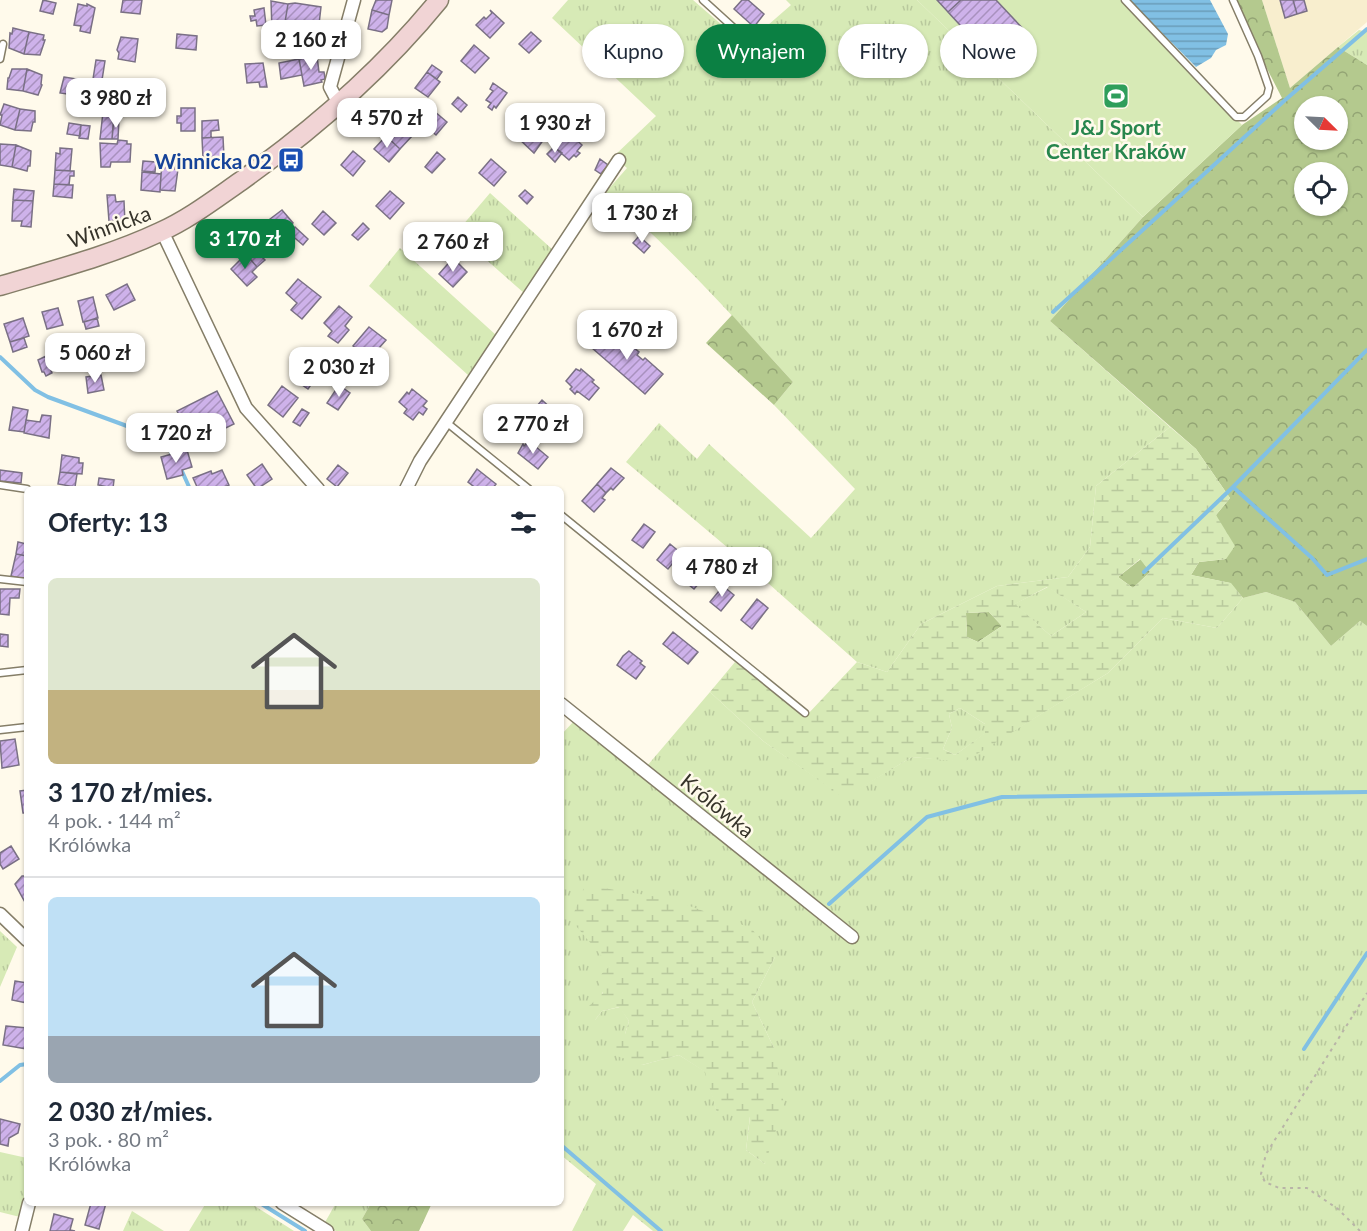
<!DOCTYPE html>
<html lang="pl">
<head>
<meta charset="utf-8">
<style>
	:root { --surface:#fff; --page:#f2f2f3; --text:#1f2937; --muted:#747a83; --line:#e0e1e3; --accent:#0b8043 }
	body { margin:0; font-family:Lato,sans-serif; background:var(--page); color:var(--text); height:100vh; display:flex; flex-direction:column; font-size:22px; white-space:nowrap }
	* { box-sizing:border-box; margin:0 }
	p { font-size:20px; color:var(--muted) }
	.icon { flex:none; width:33px; height:33px; fill:none; stroke:currentColor; stroke-width:2; stroke-linecap:round; stroke-linejoin:round }
	.map { position:relative; flex:1; overflow:hidden }
	.drawer { position:absolute; left:24px; top:486px; width:540px; height:720px; display:flex; flex-direction:column; background:var(--surface); border-radius:9px; box-shadow:0 2px 4px #0004 }
	.drawer>* { flex:none }
	.top-card { position:absolute; left:582px; top:24px; width:570px; height:54px; display:flex; gap:12px }
	.needle { width:39px; rotate:114deg }
	.buttons { position:absolute; left:1294px; top:96px; display:grid; gap:12px }
	.buttons a { display:grid; place-items:center; width:54px; height:54px; border-radius:50%; background:var(--surface); box-shadow:0 2px 4px #0004; font-size:30px }
	.price { position:absolute; translate:-50% -51px; padding:0 14px; border-radius:12px; background:#fff; color:#222; font-size:20px; line-height:39px; filter:drop-shadow(0 2px 3px #0008) }
	.price::after { content:''; position:absolute; left:50%; top:36px; width:18px; height:14px; margin-left:-9px; background:inherit; clip-path:polygon(0 0,100% 0,50% 100%) }
	.price.active { background:var(--accent); color:#fff }
	ul { padding:0; list-style:none }
	li { display:grid; align-content:center; gap:12px; height:318px; padding:0 24px }
	li+li { border-top:2px solid var(--line) }
	li span { display:grid; place-items:center; height:186px; border-radius:9px; color:#555 }
	li>.icon { margin-inline-start:auto }
	span .icon { width:108px; height:108px; fill:#fffc; stroke-width:1 }
	li b { font-size:26px }
	h2 { display:flex; justify-content:space-between; align-items:center; height:72px; padding:0 24px; font-size:26px }
	.tag { padding:0 21px; border-radius:27px; background:var(--surface); box-shadow:0 2px 4px #0004; font-size:21px; line-height:54px }
	.tag.active { background:var(--accent); color:#fff }
	.map>svg:first-child { display:block }
	.built { fill:#f8eece }
	.grass { fill:url(#grass-tufts); fill-rule:evenodd }
	.forest { fill:url(#forest-crowns); fill-rule:evenodd }
	.wetland { fill:url(#wetland-marsh); fill-rule:evenodd }
	.garden { fill:#d7eab6 }
	.water { fill:url(#water-rules) }
	.lines { fill:none; stroke-linecap:round; stroke-linejoin:round }
	.stream { stroke:#81c0e4; stroke-width:4 }
	.building { fill:url(#building-hatch); stroke:#7a7085; stroke-width:1.5 }
	.lane-casing { stroke:#857e68; stroke-width:9 }
	.street-casing { stroke:#857e68; stroke-width:15 }
	.secondary-casing { stroke:#857e68; stroke-width:21 }
	.path { stroke:#b8b4a7; stroke-width:2; stroke-dasharray:3 4.5; stroke-linecap:butt }
	.lane { stroke:#fff; stroke-width:6 }
	.street { stroke:#fff; stroke-width:12 }
	.secondary { stroke:#f1d4d5; stroke-width:18 }
	.labels { text-anchor:middle; dominant-baseline:central; stroke-width:5; stroke-linejoin:round; paint-order:stroke }
	.leisure-label { font-size:21px; font-weight:bold; fill:#27864d; stroke:#fffaeb }
	.transit-label { font-size:21px; font-weight:bold; fill:#164399; stroke:#fffaeb; text-anchor:end }
	.street-label { font-size:21px; fill:#36332a; stroke:#fffaeb }
</style>
</head>
<body>
<div class="map">
<svg width="1367" height="1231" viewBox="0 0 1367 1231">
	<defs>
		<pattern id="grass-tufts" width="24" height="20" patternUnits="userSpaceOnUse" patternTransform="scale(1.5)"><rect width="24" height="20" fill="#d7eab6"/><path d="M3 7l-1-3M5 7V3M7 7l1-3M15 17l-1-3M17 17v-4M19 17l1-3" fill="none" stroke="#b9c99d"/></pattern>
		<pattern id="forest-crowns" width="20" height="18" patternUnits="userSpaceOnUse" patternTransform="scale(1.5)"><rect width="20" height="18" fill="#b4c98e"/><path d="M2 6a3 3 0 1 1 6 0M12 15a3 3 0 1 1 6 0" fill="none" stroke="#93a474"/></pattern>
		<pattern id="wetland-marsh" width="20" height="14" patternUnits="userSpaceOnUse" patternTransform="scale(1.5)"><rect width="20" height="14" fill="#d7eab6"/><path d="M1 5h8M5 5V1M11 12h8M15 12V8" fill="none" stroke="#b9c99d"/></pattern>
		<pattern id="water-rules" width="6" height="5" patternUnits="userSpaceOnUse" patternTransform="scale(1.5)"><rect width="6" height="5" fill="#81c0e4"/><path d="M0 2.5h6" fill="none" stroke="#6a9db9"/></pattern>
		<pattern id="building-hatch" width="6" height="6" patternUnits="userSpaceOnUse" patternTransform="scale(1.5)"><rect width="6" height="6" fill="#ceb2ea"/><path d="M-1 1l2-2M0 6l6-6M5 7l2-2" fill="none" stroke="#a891be"/></pattern>
	</defs>
	<rect width="100%" height="100%" fill="#fffaeb"/>
	<path class="built" d="M1262,0H1367V22L1290,88Z"/>
	<path class="grass" d="M568,0H693L745,45L791,5L786,0H917L1143,217L1050,321L1170,427L1096,486L1090,547L1068,577L997,586L921,624L887,672L857,662L734,553L626,462L659,423L697,459L709,444L811,538L855,489L774,405L793,382C733,316 673,250 606,192L627,168L613,157L656,116L552,18Z
		M1359,30L1367,32V65L1338,47Z
		M490,193L553,250L524,293L456,233Z
		M400,248L496,335L468,375L369,286Z
		M1048,587L1086,612L1051,636L1014,604Z
		M1266,592L1295,602L1331,646L1360,621L1367,626V1231H653L633,1215L623,1231H572L596,1184L561,1155V735L574,721L647,766L710,692L763,741L844,797L912,757L964,761L1108,673L1163,618L1217,628L1243,598ZM775,957L752,1002L774,1048L765,1164L746,1150L750,1116L717,1112L706,1072L679,1055L642,1065L625,1034L629,1021L620,1007L602,1011L595,1020L610,966Z
		M960,708L985,724L986,733L955,755L943,749L952,728L949,714Z
		M0,931L17,947L0,987Z
		M0,1152L27,1158V1187L20,1217L0,1212Z
		M206,1203H250L294,1231H189Z
		M336,1203H371L362,1219L371,1231H336L324,1224Z
		M132,1211L164,1231H123Z"/>
	<path class="forest" d="M1232,0H1262L1290,88L1338,47L1367,65V626L1360,621L1331,646L1295,602L1266,592L1243,598L1230,583L1191,575L1199,562L1226,559L1216,515L1230,498L1196,449L1050,321L1143,217L1242,125L1282,98ZM1305,106H1338V140H1305ZM1305,172H1338V206H1305Z
		M732,315L793,382L774,405L706,343Z
		M1141,559L1150,572L1133,588L1118,577Z
		M989,612L1002,626L978,642L967,637L966,613Z
		M371,1203H432L419,1231H371L362,1219Z"/>
	<path class="wetland" d="M1170,427L1196,449L1230,498L1216,515L1235,546L1226,559L1199,562L1191,575L1231,583L1243,598L1217,628L1163,618L1108,673L964,762L912,757L844,798L763,741L710,692L735,662L806,716L857,662L887,672L921,624L997,586L1068,577L1090,547L1096,486ZM1140,559L1150,572L1133,588L1118,577ZM1047,587L1086,612L1051,636L1015,604ZM989,612L1002,626L978,642L967,637L966,613ZM960,708L985,724V733L955,755L943,749L952,728L949,714Z
		M585,885L670,899L751,928L775,957L752,1002L774,1048L784,1105L765,1164L746,1150L750,1117L717,1113L705,1072L679,1055L642,1065L617,1056L610,1041L625,1034L629,1021L619,1007L602,1011L595,1020L589,1006L603,993L597,978L610,966L571,920Z"/>
	<path class="garden" d="M917,0H1122L1242,125L1143,217Z"/>
	<path class="water" d="M1129,0H1210L1228,34L1226,45L1216,50L1211,58L1196,67Z"/>
	<g class="lines">
		<path class="stream" d="M1053,312L1284,101L1367,29
			M0,357L35,390L48,397L146,433L165,442L174,457
			M181,469L190,489
			M1233,487L1312,558L1327,575L1367,559
			M1144,572L1233,487L1367,350
			M829,904L927,817L1002,797L1367,792
			M1304,1049L1367,953
			M0,1081L20,1065L27,1064
			M561,1145L661,1231
			M260,1203L305,1231"/>
	</g>
	<path class="building" d="M43,0L56,3L53,14L40,11Z
		M142,0L140,14L121,12L123,0Z
		M376,0H392L389,15L372,10Z
		M742,0H748L764,14L754,27L734,9Z
		M937,0H961L948,12Z
		M961,0H996L1026,32L994,62L948,12Z
		M1280,0H1293L1297,14L1285,18Z
		M1293,0H1304L1307,11L1297,14Z
		M271,1L288,4L284,28L272,30Z
		M295,3L321,7L318,33L284,28L288,4Z
		M78,4L87,6V4L95,8L90,33L80,31L81,26L74,25Z
		M264,8L266,25L257,26L256,20L251,21L250,16H255L254,10Z
		M372,10L389,15L387,28L382,32L368,29Z
		M490,10L504,23L490,38L476,25L484,17L486,19L492,13Z
		M13,28L29,32L24,54L9,48L10,33L12,34Z
		M29,32L44,35L43,40H45L40,55L24,54Z
		M531,32L541,41L529,53L519,44Z
		M177,34L197,36L196,50L176,48Z
		M121,37L138,39L135,62L118,59L119,53L117,50Z
		M474,45L489,58L475,73L461,61Z
		M319,46L321,56L317,59V56L299,59L297,50Z
		M317,56L319,72H324L325,79L321,80L322,82L304,86L299,59Z
		M299,59L302,75L281,79L279,63Z
		M96,60L105,61L102,80L93,79Z
		M263,63L267,87H260L259,82L247,83L245,64Z
		M432,65L442,72L437,79L427,72Z
		M12,69H27L23,91L7,89L8,78H9Z
		M27,69L42,75L41,84L42,85L38,95L23,91Z
		M427,72L440,82L428,97L415,88Z
		M64,77L83,80L80,96L60,93Z
		M93,79L106,80L105,93L92,92Z
		M493,83L507,93L496,108L494,106L492,110L488,107L491,103L486,100L493,91L490,89Z
		M458,97L467,105L461,112L452,104Z
		M106,100L115,101L114,113L103,112Z
		M4,104L20,109L15,130L0,125L2,115H0Z
		M543,107L557,119L543,134L530,122Z
		M181,108H195V131H181V123H177V116H181Z
		M20,109L35,111V122H33L31,131L15,130Z
		M434,111L447,122L436,135L423,124Z
		M103,112L114,113L112,139H100Z
		M114,119H119L118,139H112Z
		M218,120L219,130L211,131V138H202V121Z
		M530,122L546,136L534,153L517,137Z
		M69,123L81,125L80,136L67,134Z
		M397,123L412,136L400,149L386,136Z
		M81,125L90,126L88,139L79,138Z
		M568,132L582,145L577,151L580,153L576,157L574,155L569,160L554,147Z
		M386,136L400,149L389,162L374,149Z
		M223,137L224,157L203,158L202,138Z
		M118,140L127,141V144H131L130,162H111L110,167H101L100,143L117,144Z
		M0,144L16,145L12,167L0,165Z
		M16,145L31,151L30,166H28L27,171L12,167Z
		M554,147L562,153L555,162L547,154Z
		M60,148L72,149L70,171L55,170L56,153L60,154Z
		M353,151L365,161L353,176L341,165Z
		M437,152L445,159L432,173L425,167Z
		M491,159L506,172L494,186L479,173Z
		M600,159L608,165L601,174L595,170Z
		M143,161L156,162L155,172L142,171Z
		M162,162L176,163L175,169H178L175,191L160,190Z
		M55,170L74,171V176H70L69,185L54,184Z
		M142,172L161,174L160,192L141,190Z
		M54,184L73,185L72,198L53,196Z
		M14,189L34,191L33,201L13,200Z
		M525,190L533,197L527,204L519,196Z
		M390,191L404,203L390,219L376,206Z
		M107,195H115L116,202L124,201L125,224H117V221H109Z
		M13,200L33,201L31,227L21,226L22,221H12Z
		M282,210L293,223L281,232L270,219Z
		M323,211L336,223L324,235L312,224Z
		M363,223L369,229L358,240L352,235Z
		M295,227L308,239L303,245L289,233Z
		M639,236L650,246L644,253L633,243Z
		M253,248L265,260L257,267L246,254Z
		M246,254L257,267L252,272L257,277L247,286L231,269Z
		M453,258L467,272L453,287L439,274Z
		M298,279L321,297L302,319L291,310L297,303L286,293Z
		M127,284L135,300L114,310L106,295Z
		M93,297L98,318L83,322L78,301Z
		M339,306L352,317L345,326L349,330L338,343L328,336L332,331L324,323Z
		M58,308L63,325L47,329L42,312Z
		M23,318L29,336L10,342L4,324Z
		M97,318L99,326L86,329L84,322Z
		M369,327L386,340L371,357L361,349L359,351L353,346Z
		M610,328L639,352L637,355L643,360L645,358L663,374L645,394L592,348Z
		M24,338L27,347L13,352L10,342Z
		M361,349L371,357L363,368L353,359Z
		M46,356L52,373L46,376L44,372H42L38,360Z
		M304,361L320,372L308,389L292,378Z
		M576,369L580,371L581,369L594,380L592,382L599,388L589,400L577,391L575,394L570,389L572,387L566,381Z
		M101,375L104,390L88,393L86,377Z
		M339,385L350,393L338,410L327,403Z
		M282,386L298,398L283,417L268,405Z
		M412,389L427,401L423,406L427,409L423,415L419,412L413,420L404,413L407,409L399,402L407,392L409,394Z
		M217,391L234,424L199,441L181,419L177,411Z
		M542,400L564,420L553,432L531,413Z
		M13,407L28,410L24,432L9,430Z
		M302,409L309,413L300,426L293,422Z
		M42,415L51,416L49,438L24,433L26,420L40,422Z
		M181,419L199,441L183,451L167,430Z
		M529,441L548,457L538,469L518,453L523,444L524,446Z
		M187,450L192,467L182,470L183,475L167,479L161,457Z
		M62,455L79,458V463H83L82,474L60,472Z
		M262,464L272,479L257,489L247,475Z
		M338,465L348,473L337,487L327,479Z
		M611,468L624,478L613,490L611,488L606,493L597,484Z
		M477,469L496,484L492,489H477L468,482Z
		M0,470L22,473L21,483L0,481Z
		M222,470L229,485L220,489H198L193,478L211,471L212,474Z
		M60,472L77,474L75,487L58,484Z
		M99,478L114,480L113,488L98,485Z
		M597,484L606,493L602,498L605,500L594,512L582,501Z
		M644,524L655,532L643,548L632,540Z
		M18,542L27,544V556L16,554Z
		M670,544L681,553L668,569L657,560Z
		M16,554L27,556V580L11,576Z
		M697,565L707,574L694,589L684,581Z
		M723,586L734,595L721,611L710,602Z
		M0,589H20L19,598H10L9,615L0,614Z
		M757,599L768,608L752,629L741,620Z
		M673,632L698,652L688,664L663,644Z
		M0,634L8,635V647L0,646Z
		M629,651L642,661L640,663L645,667L636,679L617,665L623,656Z
		M15,739L19,765L2,768L0,741Z
		M27,790V820H26L25,813H23L20,791Z
		M11,846L19,859L3,869L0,864V853Z
		M22,876H27L26,904L15,884Z
		M15,981L27,983V1003L12,1000Z
		M6,1026L27,1028V1049L3,1045Z
		M0,1119L20,1124L18,1133L9,1138L8,1146L0,1144Z
		M91,1203H106L99,1229L85,1225Z
		M54,1214L73,1219L70,1230L75,1231H50Z"/>
	<g class="lines">
		<defs>
			<path id="lane" d="M703,0L746,39
				M1125,0L1236,117H1244L1267,96L1269,88L1258,56L1233,0
				M0,59L3,44
				M446,422L529,489
				M0,485L27,489
				M561,515L805,713
				M0,579L27,582
				M0,673L27,670
				M0,730L27,727"/>
			<path id="street" d="M339,104L330,87L354,0
				M162,231L246,408L318,489
				M406,489L420,461L619,160
				M561,704L852,937
				M0,914L27,940
				M282,1203L327,1231
				M22,1231L29,1203"/>
			<path id="secondary" d="M0,286C53,270 109,256 160,232C189,219 215,199 241,181C314,129 382,70 439,0"/>
		</defs>
		<use href="#lane" class="lane-casing"/>
		<use href="#street" class="street-casing"/>
		<use href="#secondary" class="secondary-casing"/>
		<path class="path" d="M1360,1231L1338,1209L1307,1188H1279L1265,1182L1261,1174L1266,1154L1367,993"/>
		<use href="#lane" class="lane"/>
		<use href="#street" class="street"/>
		<use href="#secondary" class="secondary"/>
	</g>
	<defs>
		<symbol id="stadium-square" viewBox="-11 -11 22 22"><rect x="-9" y="-9" width="18" height="18" rx="4" fill="#2e9e5b" stroke="#fffaeb"/><path d="M0-5a6.5 5 0 1 0 0 10a6.5 5 0 1 0 0-10ZM-3.5-1.8h7v3.6h-7Z" fill="#fff"/></symbol>
		<symbol id="bus-square" viewBox="-11 -11 22 22"><rect x="-9" y="-9" width="18" height="18" rx="4" fill="#1a4fb4" stroke="#fffaeb"/><path d="M-5-6H5V4H4V6H2V4H-2V6H-4V4H-5ZM-3.5-4V0h7V-4ZM-3.5 1.2v1.5H-2V1.2ZM2 1.2v1.5H3.5V1.2Z" fill="#fff"/></symbol>
	</defs>
	<g fill-rule="evenodd">
		<use href="#stadium-square" x="1101" y="81" width="30" height="30"/>
		<use href="#bus-square" x="276" y="145" width="30" height="30"/>
	</g>
	<g class="labels">
		<g class="leisure-label">
			<text x="1116" y="126">J&amp;J Sport<tspan x="1116" dy="24">Center Kraków</tspan></text>
		</g>
		<g class="transit-label">
			<text x="272" y="160">Winnicka 02</text>
		</g>
		<g class="street-label">
			<text transform="translate(109 226) rotate(-20)">Winnicka</text>
			<text transform="translate(718 805) rotate(39)">Królówka</text>
		</g>
	</g>
</svg>
<div class="buttons">
<a><svg class="needle" viewBox="-14 -14 28 28"><path d="M0-13l5 13h-10z" fill="#e53935"/><path d="M0 13l5-13h-10z" fill="#747a83"/></svg></a>
<a><svg class="icon" aria-label="locate" viewBox="0 0 24 24"><circle cx="12" cy="12" r="6"/><path d="M12 2v4M12 18v4M2 12h4M18 12h4"/></svg></a>
</div>
<b class="price" style="left:311px;top:71px">2 160 zł</b>
<b class="price" style="left:116px;top:129px">3 980 zł</b>
<b class="price" style="left:387px;top:149px">4 570 zł</b>
<b class="price" style="left:555px;top:154px">1 930 zł</b>
<b class="price" style="left:642px;top:244px">1 730 zł</b>
<b class="price active" style="left:245px;top:270px">3 170 zł</b>
<b class="price" style="left:453px;top:273px">2 760 zł</b>
<b class="price" style="left:627px;top:361px">1 670 zł</b>
<b class="price" style="left:95px;top:384px">5 060 zł</b>
<b class="price" style="left:339px;top:398px">2 030 zł</b>
<b class="price" style="left:533px;top:455px">2 770 zł</b>
<b class="price" style="left:176px;top:464px">1 720 zł</b>
<b class="price" style="left:722px;top:598px">4 780 zł</b>
<div class="top-card">
<a class="tag">Kupno</a>
<a class="tag active">Wynajem</a>
<a class="tag">Filtry</a>
<a class="tag">Nowe</a>
</div>
<section class="drawer">
<h2>Oferty: 13<svg class="icon" aria-label="filters" viewBox="0 0 24 24"><path d="M4 7h16M4 17h16"/><circle cx="9" cy="7" r="2"/><circle cx="15" cy="17" r="2"/></svg></h2>
<ul>
<li><span style="background:linear-gradient(#dfe7d0 60%,#c2b280 0)"><svg class="icon" aria-label="home" viewBox="0 0 24 24"><path d="M3 11l9-7 9 7M6 9v11h12V9"/></svg></span><div><b>3 170 zł/mies.</b><p>4 pok. · 144 m²</p><p>Królówka</p></div></li>
<li><span style="background:linear-gradient(#bfe0f5 75%,#9aa5b1 0)"><svg class="icon" aria-label="home" viewBox="0 0 24 24"><path d="M3 11l9-7 9 7M6 9v11h12V9"/></svg></span><div><b>2 030 zł/mies.</b><p>3 pok. · 80 m²</p><p>Królówka</p></div></li>
</ul>
</section>
</div>
</body>
</html>
